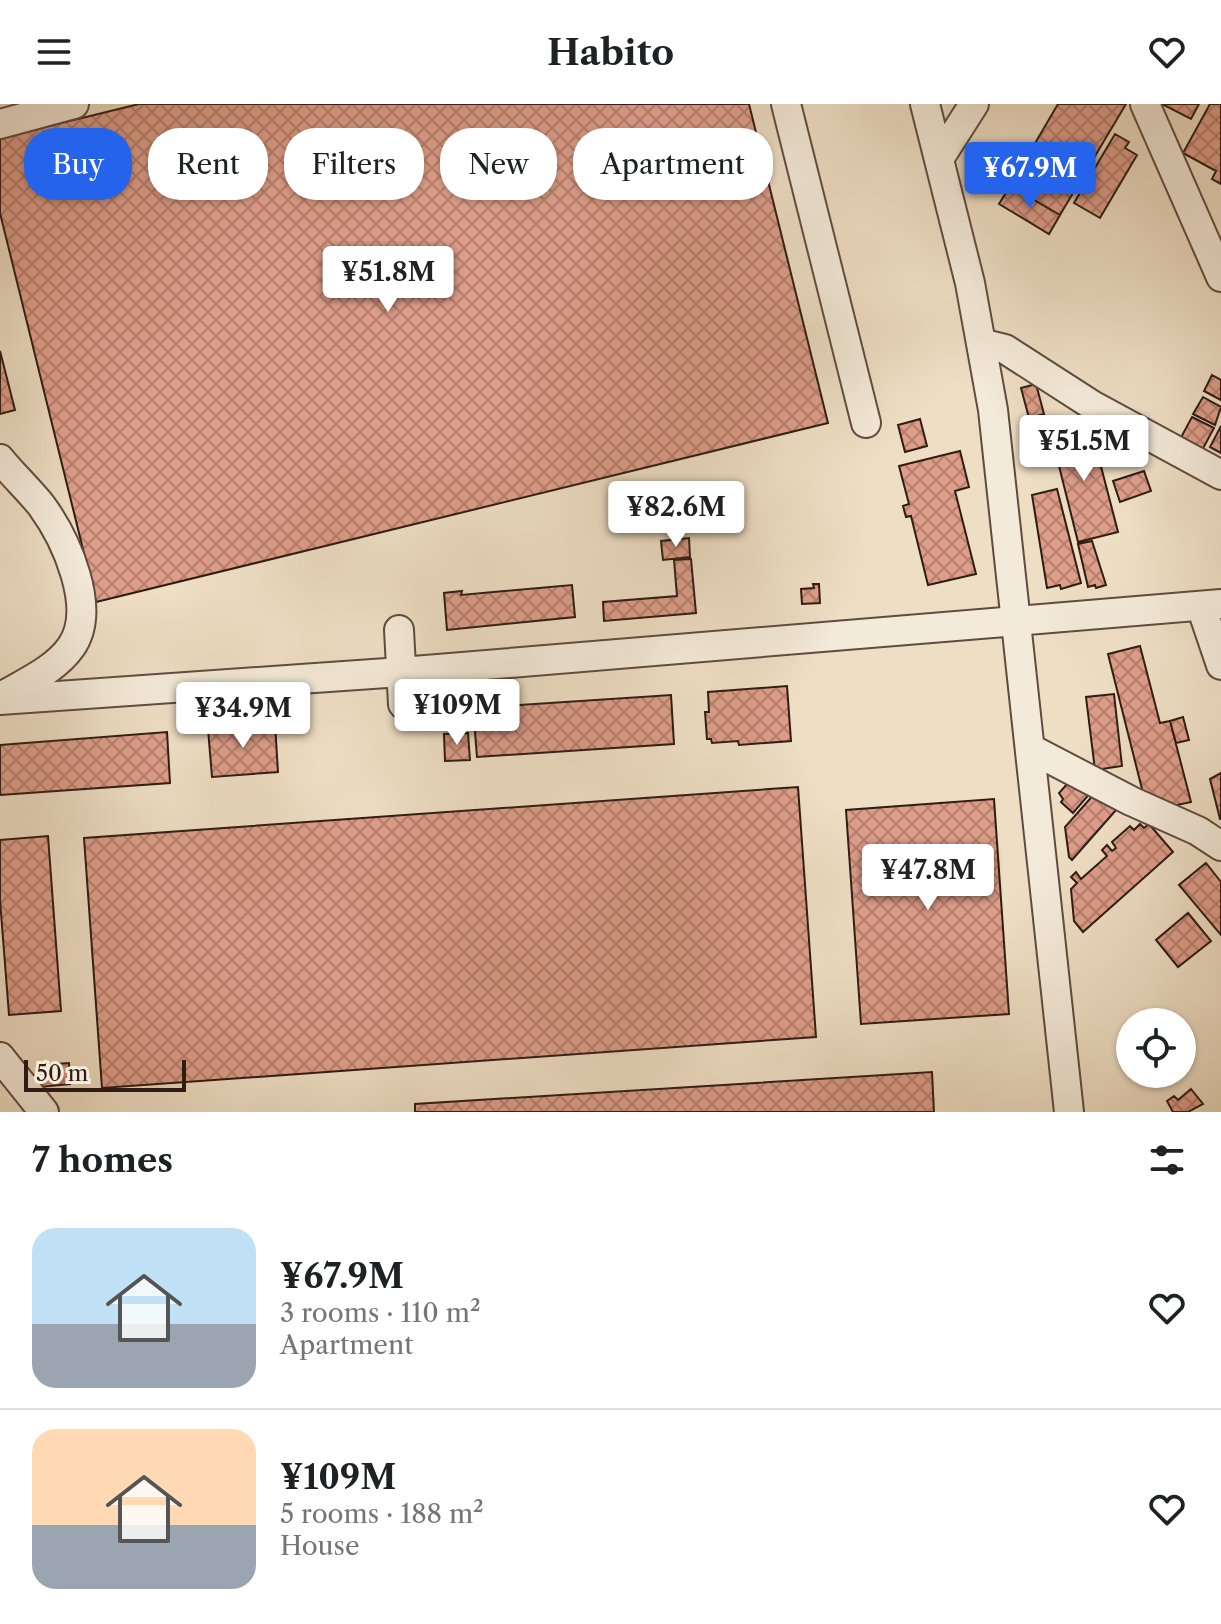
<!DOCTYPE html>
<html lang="en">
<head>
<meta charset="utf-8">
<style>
	:root { --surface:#fff; --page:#f6f6f6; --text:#202124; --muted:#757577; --line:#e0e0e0; --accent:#2563eb }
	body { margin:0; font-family:"Libre Caslon Text",serif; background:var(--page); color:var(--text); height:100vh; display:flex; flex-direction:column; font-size:30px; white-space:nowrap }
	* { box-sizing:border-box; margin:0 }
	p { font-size:26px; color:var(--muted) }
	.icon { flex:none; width:44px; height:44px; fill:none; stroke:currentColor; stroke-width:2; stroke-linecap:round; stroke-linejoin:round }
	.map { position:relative; height:1008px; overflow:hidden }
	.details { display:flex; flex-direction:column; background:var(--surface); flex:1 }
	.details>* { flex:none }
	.banner { position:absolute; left:24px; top:24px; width:800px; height:72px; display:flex; gap:16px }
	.controls { position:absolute; left:1116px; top:904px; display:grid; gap:16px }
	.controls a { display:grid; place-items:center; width:80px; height:80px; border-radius:50%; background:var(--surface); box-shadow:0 2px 6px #0004; font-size:40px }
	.scale { position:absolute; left:24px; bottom:20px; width:162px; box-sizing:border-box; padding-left:8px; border:4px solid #2f1c13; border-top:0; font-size:22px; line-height:28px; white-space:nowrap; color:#2f1c13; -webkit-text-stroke:6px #f4ead9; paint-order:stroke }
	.price { position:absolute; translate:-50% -68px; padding:0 18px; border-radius:8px; background:#fff; color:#222; font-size:26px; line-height:52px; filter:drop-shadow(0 2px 4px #0008) }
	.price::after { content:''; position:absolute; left:50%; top:48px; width:24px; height:18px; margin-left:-12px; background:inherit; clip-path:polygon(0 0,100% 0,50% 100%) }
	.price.active { background:var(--accent); color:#fff }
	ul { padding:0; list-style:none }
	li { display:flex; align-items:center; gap:24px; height:200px; padding:0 32px }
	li+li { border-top:2px solid var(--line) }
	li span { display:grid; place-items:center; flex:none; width:224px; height:160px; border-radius:24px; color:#555 }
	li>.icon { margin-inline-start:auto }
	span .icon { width:96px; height:96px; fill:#fffc; stroke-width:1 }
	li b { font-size:34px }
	h2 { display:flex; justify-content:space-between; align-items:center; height:96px; padding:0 32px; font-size:34px }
	.tag { padding:0 28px; border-radius:32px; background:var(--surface); box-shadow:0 2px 6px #0004; font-size:28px; line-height:72px }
	.tag.active { background:var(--accent); color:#fff }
	header { display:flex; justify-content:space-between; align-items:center; height:104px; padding:0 32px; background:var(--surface); font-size:36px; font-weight:800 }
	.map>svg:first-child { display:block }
	.building { fill:url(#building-cross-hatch); stroke:#2f1c13; stroke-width:2 }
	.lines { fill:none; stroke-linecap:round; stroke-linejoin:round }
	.minor-casing { stroke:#5f4c3f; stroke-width:32 }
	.minor { stroke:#f4ead9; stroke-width:28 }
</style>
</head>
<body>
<header><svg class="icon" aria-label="menu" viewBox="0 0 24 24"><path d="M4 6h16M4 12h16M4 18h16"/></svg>Habito<svg class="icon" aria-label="heart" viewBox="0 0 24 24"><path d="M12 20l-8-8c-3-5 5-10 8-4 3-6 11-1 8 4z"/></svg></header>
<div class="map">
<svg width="1221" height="1008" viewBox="0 0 1221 1008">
	<defs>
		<pattern id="building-cross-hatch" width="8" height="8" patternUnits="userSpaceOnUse" patternTransform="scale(2)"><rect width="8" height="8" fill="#de9d89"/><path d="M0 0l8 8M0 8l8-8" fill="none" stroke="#b47f6f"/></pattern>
	</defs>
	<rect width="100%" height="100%" fill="#eedec4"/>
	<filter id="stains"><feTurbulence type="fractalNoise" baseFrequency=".0025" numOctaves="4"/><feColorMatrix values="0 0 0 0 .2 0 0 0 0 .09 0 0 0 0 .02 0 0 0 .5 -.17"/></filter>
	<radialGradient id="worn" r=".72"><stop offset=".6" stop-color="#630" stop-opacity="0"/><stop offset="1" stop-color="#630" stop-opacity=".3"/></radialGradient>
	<path class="building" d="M139,0H749L828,319L96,498L0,109V34Z
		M1058,0H1126L1060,111L1010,82Z
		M1162,0H1199L1191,15Z
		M1210,0H1221V80L1212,75L1216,67L1183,49Z
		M1115,30L1129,38L1125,44L1137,51L1100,114L1074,99Z
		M1010,82L1060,111L1049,130L999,100Z
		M0,247L15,306L0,310Z
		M1212,271L1221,276V296L1204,287Z
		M1036,280L1044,310L1029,314L1021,284Z
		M1203,293L1221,303L1215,321L1193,310Z
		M1192,313L1214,324L1200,350L1178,339Z
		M920,315L927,342L905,348L898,321Z
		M1090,320L1118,428L1078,438L1051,330Z
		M1221,322V349L1210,343Z
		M960,347L969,383L955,387L976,470L928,481L911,412L906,413L903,402L909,400L899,362Z
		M1144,367L1151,387L1120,398L1113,377Z
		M1057,385L1081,479L1061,485L1060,481L1047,484L1032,391Z
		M689,434L690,453L663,456L661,437Z
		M1092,437L1106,481L1096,484L1095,481L1088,483L1078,440Z
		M691,455L696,509L604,517L603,498L677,492L674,456Z
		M813,480H819L820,499L802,500L801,485L814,484Z
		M572,481L575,513L447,526L444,489L462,487L461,491Z
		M1140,542L1160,619L1170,617L1191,698L1168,703L1144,693L1108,550Z
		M787,582L791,637L739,641L738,637L712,639L711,635H707L705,608H709L708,588Z
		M1114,590L1122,662L1095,666L1086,593Z
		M671,591L674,640L477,653L473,604Z
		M1183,613L1189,636L1176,639L1170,617Z
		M275,620L278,668L212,673L208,625Z
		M167,628L170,679L0,691V641Z
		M468,629L470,656L445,657L444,630Z
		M1221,669V715H1220L1210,675Z
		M1069,678L1092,687L1073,709L1061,698L1063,695L1059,689Z
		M798,683L816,933L102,984L84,734Z
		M1096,688L1116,706L1072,756L1069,753L1065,723Z
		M994,695L1009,910L861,920L846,706Z
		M1140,720L1144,724L1149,720L1173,748L1083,828L1074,817L1071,785L1077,779L1071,773L1076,768L1081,775L1107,752L1102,746L1107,741L1112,747L1116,744L1112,738L1130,722L1134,726Z
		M48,732L61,907L9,911L0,796V736Z
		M1206,759L1221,778V831L1179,781Z
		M1188,809L1211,837L1178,863L1156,836Z
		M69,959L70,980L40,983L39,961Z
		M932,968L934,1008H415V1000Z
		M1191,985L1203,1000L1188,1008H1173L1167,997L1174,992L1178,996Z"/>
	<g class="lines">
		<defs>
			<path id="minor" d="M786,0L866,319
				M925,0L970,179L993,306L1069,1008
				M1145,0L1221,173
				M0,20L74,0
				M939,55L974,0
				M981,239L1005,245L1092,301L1221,371
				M0,355C13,371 28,385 41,401C66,435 98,505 71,543C55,566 24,579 1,593
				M1201,502L1221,561
				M399,526L403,600
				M0,596L401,568L1221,500
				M1031,645L1131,697L1198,727L1221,742
				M0,953L44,1008"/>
		</defs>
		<use href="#minor" class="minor-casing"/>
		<use href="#minor" class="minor"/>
	</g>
	<rect width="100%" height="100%" filter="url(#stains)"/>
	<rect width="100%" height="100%" fill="url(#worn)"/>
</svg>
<div class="controls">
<a><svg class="icon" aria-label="locate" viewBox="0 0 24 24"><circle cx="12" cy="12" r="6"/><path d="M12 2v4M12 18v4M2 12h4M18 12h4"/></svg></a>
</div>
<div class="scale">50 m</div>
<b class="price active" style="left:1030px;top:106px">¥67.9M</b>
<b class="price" style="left:388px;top:210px">¥51.8M</b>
<b class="price" style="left:1084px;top:379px">¥51.5M</b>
<b class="price" style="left:676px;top:445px">¥82.6M</b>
<b class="price" style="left:457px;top:643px">¥109M</b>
<b class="price" style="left:243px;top:646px">¥34.9M</b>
<b class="price" style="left:928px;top:808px">¥47.8M</b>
<div class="banner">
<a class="tag active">Buy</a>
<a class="tag">Rent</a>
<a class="tag">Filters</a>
<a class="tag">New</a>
<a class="tag">Apartment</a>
</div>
</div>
<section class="details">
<h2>7 homes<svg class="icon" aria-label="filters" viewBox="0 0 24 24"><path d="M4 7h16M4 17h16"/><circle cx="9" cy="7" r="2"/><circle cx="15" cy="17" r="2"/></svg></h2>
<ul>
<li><span style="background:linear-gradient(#bfe0f5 60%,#9aa5b1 0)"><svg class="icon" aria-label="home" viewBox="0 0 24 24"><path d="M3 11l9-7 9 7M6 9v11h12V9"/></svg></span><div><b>¥67.9M</b><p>3 rooms · 110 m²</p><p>Apartment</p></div><svg class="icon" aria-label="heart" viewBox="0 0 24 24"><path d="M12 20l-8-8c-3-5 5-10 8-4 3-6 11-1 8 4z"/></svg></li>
<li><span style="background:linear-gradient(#ffd9b3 60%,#9aa5b1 0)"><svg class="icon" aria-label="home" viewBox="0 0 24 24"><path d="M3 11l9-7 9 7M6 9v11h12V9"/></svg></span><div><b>¥109M</b><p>5 rooms · 188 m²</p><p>House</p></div><svg class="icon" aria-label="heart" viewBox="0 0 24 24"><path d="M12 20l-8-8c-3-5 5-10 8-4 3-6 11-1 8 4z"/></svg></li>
</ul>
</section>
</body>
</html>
